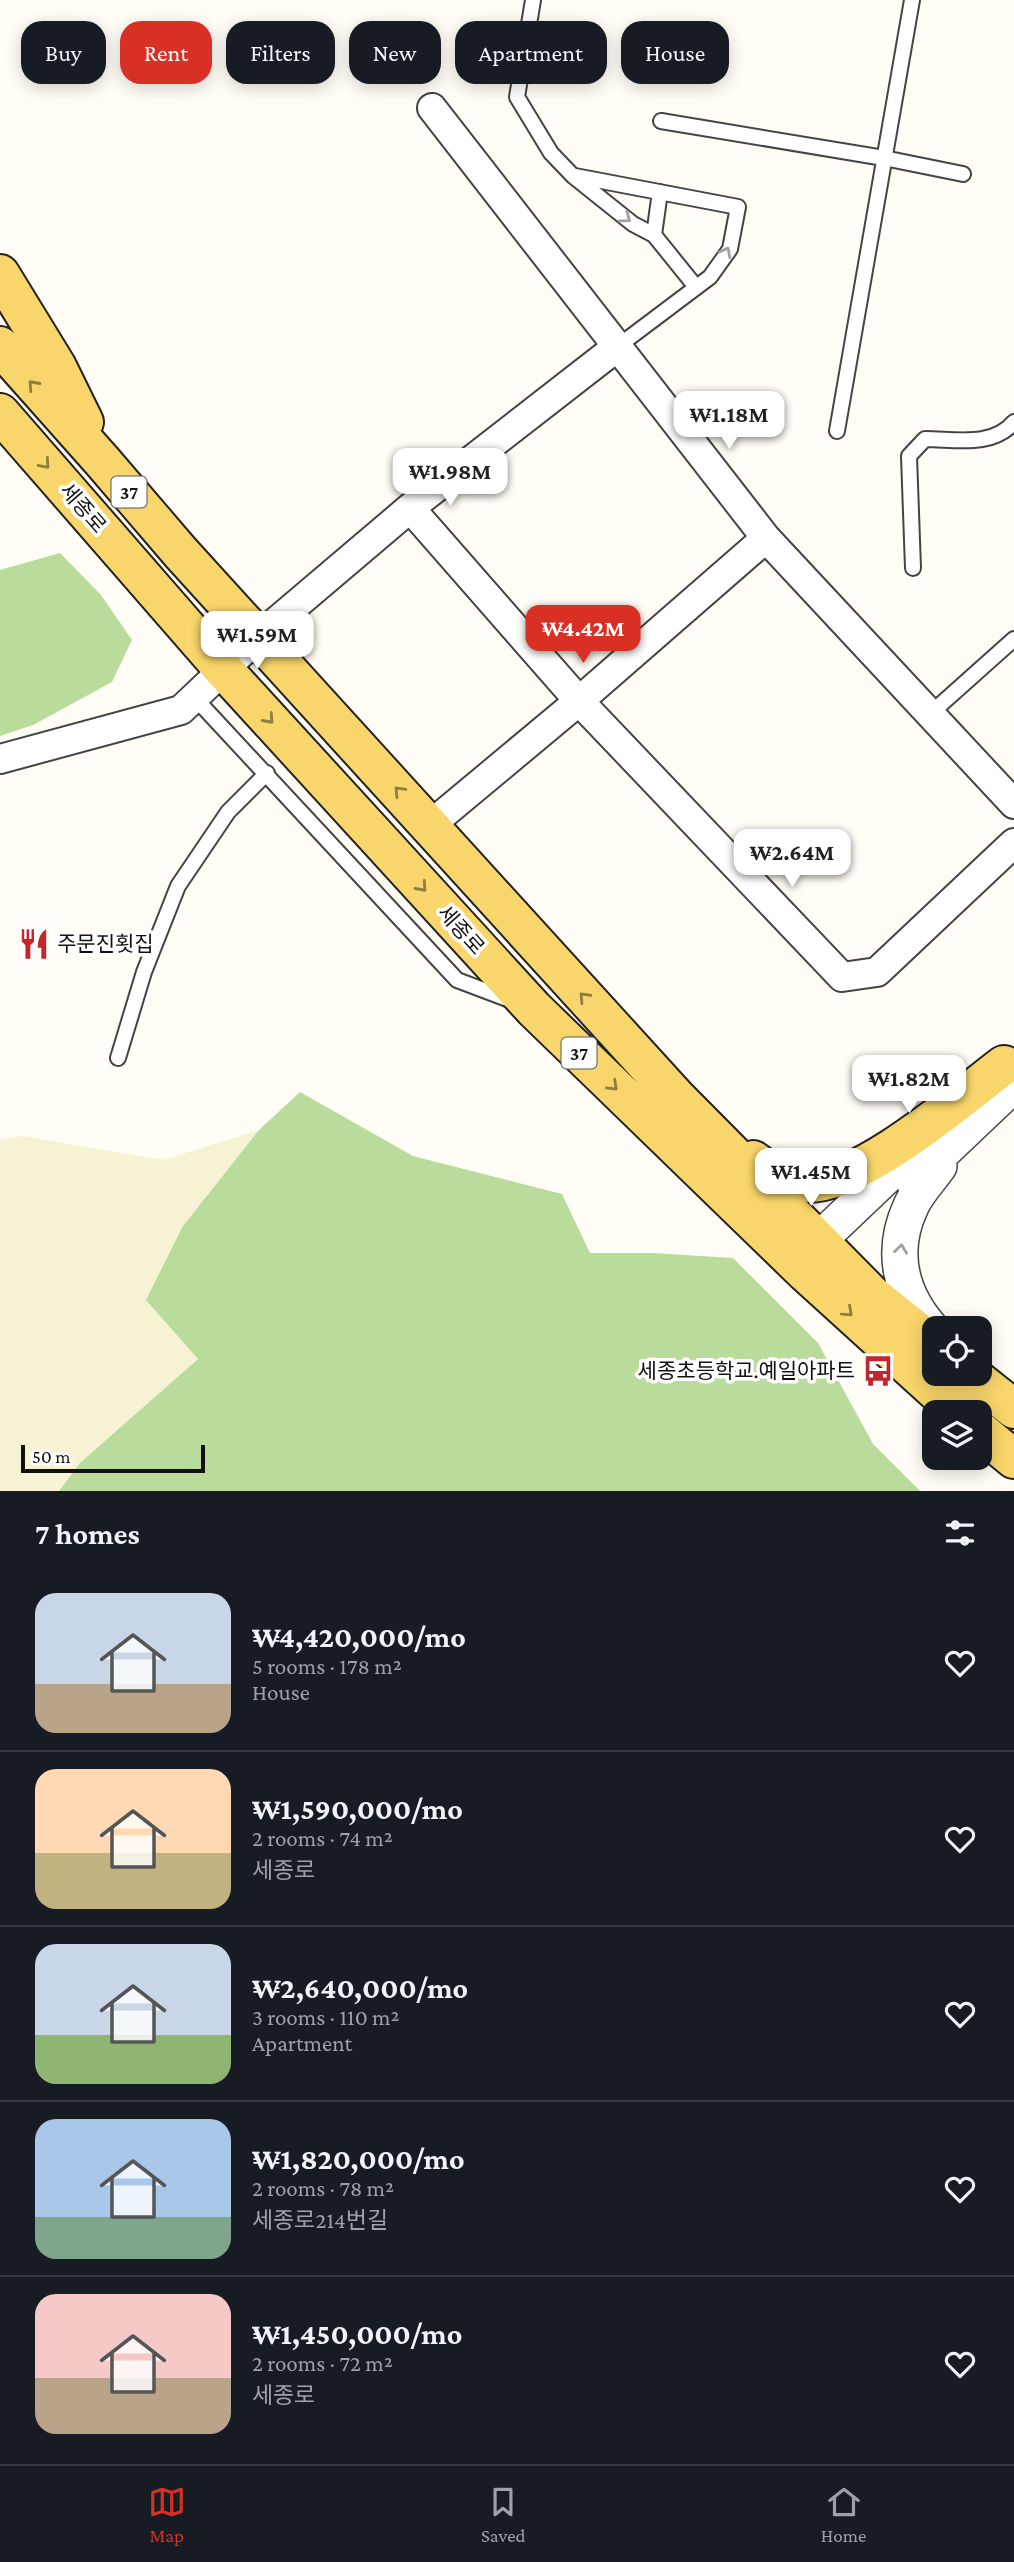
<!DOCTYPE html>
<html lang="en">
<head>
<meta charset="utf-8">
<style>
	:root { --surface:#171b24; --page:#242831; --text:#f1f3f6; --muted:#9ea1a6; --line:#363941; --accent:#d93025 }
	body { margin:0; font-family:"Crimson Pro","Noto Sans KR",serif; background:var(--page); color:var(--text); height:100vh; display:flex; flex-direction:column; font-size:26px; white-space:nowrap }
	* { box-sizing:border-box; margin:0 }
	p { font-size:23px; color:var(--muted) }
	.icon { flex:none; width:38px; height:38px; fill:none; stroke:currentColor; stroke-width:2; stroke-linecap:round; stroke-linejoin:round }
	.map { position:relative; height:1491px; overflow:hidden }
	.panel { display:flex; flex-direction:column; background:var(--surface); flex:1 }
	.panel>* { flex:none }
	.guide { position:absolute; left:21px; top:21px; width:973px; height:63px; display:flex; gap:14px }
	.buttons { position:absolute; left:922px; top:1316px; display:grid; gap:14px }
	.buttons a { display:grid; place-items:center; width:70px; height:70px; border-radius:14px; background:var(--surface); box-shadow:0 4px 18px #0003; font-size:35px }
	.scale { position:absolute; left:21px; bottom:18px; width:184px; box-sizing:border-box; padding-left:7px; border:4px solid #111; border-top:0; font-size:19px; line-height:24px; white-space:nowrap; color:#111; -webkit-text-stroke:5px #fff; paint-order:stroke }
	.price { position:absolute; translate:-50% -60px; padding:0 16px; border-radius:14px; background:#fff; color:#222; font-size:23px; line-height:46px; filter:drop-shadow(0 2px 4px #0008) }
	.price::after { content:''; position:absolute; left:50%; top:42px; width:21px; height:16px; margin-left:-10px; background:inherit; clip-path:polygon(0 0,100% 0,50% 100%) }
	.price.on { background:var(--accent); color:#fff }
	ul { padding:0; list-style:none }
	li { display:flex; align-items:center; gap:21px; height:175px; padding:0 35px }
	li+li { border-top:2px solid var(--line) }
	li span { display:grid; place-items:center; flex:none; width:196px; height:140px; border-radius:21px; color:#555 }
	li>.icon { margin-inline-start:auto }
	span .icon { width:84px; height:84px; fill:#fffc; stroke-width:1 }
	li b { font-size:30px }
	h2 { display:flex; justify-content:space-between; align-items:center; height:84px; padding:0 35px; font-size:30px }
	.chip { padding:0 24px; border-radius:21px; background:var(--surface); box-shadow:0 4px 18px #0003; font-size:24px; line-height:63px }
	.chip.on { background:var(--accent); color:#fff }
	.tab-bar { display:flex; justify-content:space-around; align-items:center; height:98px; border-top:2px solid var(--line); background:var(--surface); font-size:19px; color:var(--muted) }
	.tab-bar a { display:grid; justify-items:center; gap:4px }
	.tab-bar .on { color:var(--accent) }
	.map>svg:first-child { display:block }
	.farmland { fill:#f6f3d4 }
	.forest { fill:#b9dc9c }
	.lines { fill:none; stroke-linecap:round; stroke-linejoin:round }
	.service-casing { stroke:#444; stroke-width:18 }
	.minor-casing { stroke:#444; stroke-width:32 }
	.tertiary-casing { stroke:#444; stroke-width:38 }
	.primary-casing { stroke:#222; stroke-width:42 }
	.service { stroke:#fff; stroke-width:14 }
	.minor { stroke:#fff; stroke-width:28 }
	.tertiary { stroke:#fff; stroke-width:35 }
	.primary { stroke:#f9d66b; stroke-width:38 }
	.oneway { stroke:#a0a0a0 }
	.oneway2 { stroke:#917d42 }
	.labels { text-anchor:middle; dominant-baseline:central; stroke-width:7; stroke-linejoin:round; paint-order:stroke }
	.shield { fill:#fff; stroke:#585858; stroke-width:2 }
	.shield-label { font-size:19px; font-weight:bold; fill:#111 }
	.street-label { font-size:21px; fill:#111; stroke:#fff }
	.poi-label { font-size:21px; fill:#111; stroke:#fff; text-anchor:start }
</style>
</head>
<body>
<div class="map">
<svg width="1014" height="1491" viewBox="0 0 1014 1491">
	<rect width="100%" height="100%" fill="#fffdf5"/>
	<path class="farmland" d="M259,1130L183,1226L198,1359L81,1462L59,1491H0V1139L23,1136L163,1160Z"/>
	<path class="forest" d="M60,553L101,595L132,640L112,682L33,725L0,736V570Z
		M300,1092L413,1156L562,1194L590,1253H653L733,1258L818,1343L873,1444L920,1491H59L81,1462L198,1359L146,1300L183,1226L259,1130Z"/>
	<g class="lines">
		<defs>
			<path id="service" d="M533,0L517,97L551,153L573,176L633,224L654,235L696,287
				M661,121L884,158L963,174
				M575,176L738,207L730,249L710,277L617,347
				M654,235L660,192
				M837,431L912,0
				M913,568L909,456L925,439C955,439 992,448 1014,422
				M194,697L457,980L510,1000
				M930,714L1014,639
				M118,1058L144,972L178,886L228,812L267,773"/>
			<path id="minor" d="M432,108L766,538L1014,804
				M410,508L579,701L842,977L877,972L1014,843
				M0,759L181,710L258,637L410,508L617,347
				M429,826L579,701L766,538"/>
			<path id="tertiary" d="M913,1180L1014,1084
				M798,1260L922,1142
				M934,1332C901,1296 889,1253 911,1206C917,1192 930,1179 939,1166"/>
			<path id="primary" d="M0,274L57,367L84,422
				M0,346L103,462L181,553L675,1096L872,1295L934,1345
				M0,413L223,669L534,1009L806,1273L959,1412
				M753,1160C767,1171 788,1183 807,1183C861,1184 959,1099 1004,1065
				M970,1374L1014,1409
				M980,1431L1014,1459"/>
		</defs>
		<use href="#service" class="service-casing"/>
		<use href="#minor" class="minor-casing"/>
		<use href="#tertiary" class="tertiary-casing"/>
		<use href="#primary" class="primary-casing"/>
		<use href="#service" class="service"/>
		<use href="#minor" class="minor"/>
		<use href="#tertiary" class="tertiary"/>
		<use href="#primary" class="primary"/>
	</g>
	<defs><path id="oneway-chevron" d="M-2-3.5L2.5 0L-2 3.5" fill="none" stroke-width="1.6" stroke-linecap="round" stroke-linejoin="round" transform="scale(1.75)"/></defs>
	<g class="oneway">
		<use href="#oneway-chevron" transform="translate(626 218) rotate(37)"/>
		<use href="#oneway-chevron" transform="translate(726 252) rotate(-63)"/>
		<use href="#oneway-chevron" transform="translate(901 1249) rotate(-83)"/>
	</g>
	<g class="oneway2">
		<use href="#oneway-chevron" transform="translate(33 385) rotate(-132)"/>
		<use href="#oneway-chevron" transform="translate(45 464) rotate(49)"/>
		<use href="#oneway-chevron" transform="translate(269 719) rotate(48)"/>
		<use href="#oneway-chevron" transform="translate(399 791) rotate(-133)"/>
		<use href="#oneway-chevron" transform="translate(422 887) rotate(48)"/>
		<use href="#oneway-chevron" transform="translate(584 997) rotate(-133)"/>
		<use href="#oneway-chevron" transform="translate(613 1086) rotate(44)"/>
		<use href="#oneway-chevron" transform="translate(848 1312) rotate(42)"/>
	</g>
	<defs>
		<symbol id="restaurant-bare" viewBox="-9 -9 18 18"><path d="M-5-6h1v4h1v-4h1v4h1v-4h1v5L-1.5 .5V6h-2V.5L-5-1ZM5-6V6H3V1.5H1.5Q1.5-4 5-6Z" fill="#c4262e" stroke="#fff" stroke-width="2.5" paint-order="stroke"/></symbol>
		<symbol id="bus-bare" viewBox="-9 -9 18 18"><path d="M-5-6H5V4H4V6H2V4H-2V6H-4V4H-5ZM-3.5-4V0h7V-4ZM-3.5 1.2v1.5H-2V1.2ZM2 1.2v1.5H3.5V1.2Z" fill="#c4262e" stroke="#fff" stroke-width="2.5" paint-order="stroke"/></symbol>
	</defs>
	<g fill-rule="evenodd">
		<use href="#restaurant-bare" x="12" y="922" width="44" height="44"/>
		<use href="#bus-bare" x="856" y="1349" width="44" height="44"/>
	</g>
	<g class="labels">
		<g class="shield">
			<rect x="111.5" y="476.5" width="35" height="31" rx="5"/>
			<rect x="561.5" y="1037.5" width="35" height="31" rx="5"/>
		</g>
		<g class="shield-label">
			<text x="129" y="492">37</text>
			<text x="579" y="1053">37</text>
		</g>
		<g class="street-label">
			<text transform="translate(83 508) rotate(49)">세종로</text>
			<text transform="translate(461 930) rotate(48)">세종로</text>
		</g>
		<g class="poi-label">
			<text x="57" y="944">주문진횟집</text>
			<text x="855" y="1371" text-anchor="end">세종초등학교.예일아파트</text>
		</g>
	</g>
</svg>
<div class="buttons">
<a><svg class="icon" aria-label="locate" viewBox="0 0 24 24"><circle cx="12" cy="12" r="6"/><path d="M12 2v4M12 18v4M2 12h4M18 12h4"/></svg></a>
<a><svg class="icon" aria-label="layers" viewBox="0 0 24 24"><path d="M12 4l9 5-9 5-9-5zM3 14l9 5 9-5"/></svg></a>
</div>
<div class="scale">50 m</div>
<b class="price" style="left:729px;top:451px">₩1.18M</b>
<b class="price" style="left:450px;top:508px">₩1.98M</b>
<b class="price on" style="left:583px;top:665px">₩4.42M</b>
<b class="price" style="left:257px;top:671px">₩1.59M</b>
<b class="price" style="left:792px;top:889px">₩2.64M</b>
<b class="price" style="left:909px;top:1115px">₩1.82M</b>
<b class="price" style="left:811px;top:1208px">₩1.45M</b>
<div class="guide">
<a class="chip">Buy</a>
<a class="chip on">Rent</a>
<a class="chip">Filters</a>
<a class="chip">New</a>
<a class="chip">Apartment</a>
<a class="chip">House</a>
</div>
</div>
<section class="panel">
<h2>7 homes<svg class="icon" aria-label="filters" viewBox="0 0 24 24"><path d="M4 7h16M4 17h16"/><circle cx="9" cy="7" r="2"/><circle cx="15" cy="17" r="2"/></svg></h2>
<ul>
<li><span style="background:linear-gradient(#c9d6e8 65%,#b9a48a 0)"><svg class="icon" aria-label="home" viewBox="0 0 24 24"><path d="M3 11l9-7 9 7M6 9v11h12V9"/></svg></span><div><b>₩4,420,000/mo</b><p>5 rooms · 178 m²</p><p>House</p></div><svg class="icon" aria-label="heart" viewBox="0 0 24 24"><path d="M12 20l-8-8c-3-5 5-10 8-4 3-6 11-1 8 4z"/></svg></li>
<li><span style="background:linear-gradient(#ffd9b3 60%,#c2b280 0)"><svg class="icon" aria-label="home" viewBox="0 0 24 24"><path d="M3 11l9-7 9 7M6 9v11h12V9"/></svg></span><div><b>₩1,590,000/mo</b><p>2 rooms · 74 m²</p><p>세종로</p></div><svg class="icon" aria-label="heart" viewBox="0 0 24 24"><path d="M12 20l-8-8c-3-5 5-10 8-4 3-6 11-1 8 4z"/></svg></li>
<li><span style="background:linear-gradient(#c9d6e8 65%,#8fb573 0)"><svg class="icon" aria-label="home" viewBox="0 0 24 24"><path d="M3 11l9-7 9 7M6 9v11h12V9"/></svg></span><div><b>₩2,640,000/mo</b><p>3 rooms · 110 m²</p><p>Apartment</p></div><svg class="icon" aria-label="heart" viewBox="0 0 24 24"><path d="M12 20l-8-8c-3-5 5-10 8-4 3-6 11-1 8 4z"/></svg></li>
<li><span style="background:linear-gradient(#a9c7e8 70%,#7fa58c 0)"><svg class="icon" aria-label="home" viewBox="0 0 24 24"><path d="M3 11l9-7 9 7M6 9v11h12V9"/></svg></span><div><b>₩1,820,000/mo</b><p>2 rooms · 78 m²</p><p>세종로214번길</p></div><svg class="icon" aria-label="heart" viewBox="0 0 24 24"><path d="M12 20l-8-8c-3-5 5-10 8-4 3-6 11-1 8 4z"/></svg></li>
<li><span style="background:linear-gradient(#f6c9c9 60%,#b9a48a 0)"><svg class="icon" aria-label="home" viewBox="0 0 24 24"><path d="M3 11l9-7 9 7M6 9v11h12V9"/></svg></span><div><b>₩1,450,000/mo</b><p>2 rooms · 72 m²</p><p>세종로</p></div><svg class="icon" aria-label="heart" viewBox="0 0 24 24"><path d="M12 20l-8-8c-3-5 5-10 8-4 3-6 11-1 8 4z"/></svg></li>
</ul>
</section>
<nav class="tab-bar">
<a class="on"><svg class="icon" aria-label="map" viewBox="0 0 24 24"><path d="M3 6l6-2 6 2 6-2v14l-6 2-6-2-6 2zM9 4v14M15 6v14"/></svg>Map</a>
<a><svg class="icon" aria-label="saved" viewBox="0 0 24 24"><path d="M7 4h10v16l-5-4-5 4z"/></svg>Saved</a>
<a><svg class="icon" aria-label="home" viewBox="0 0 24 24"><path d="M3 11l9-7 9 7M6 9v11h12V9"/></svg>Home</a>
</nav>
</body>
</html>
